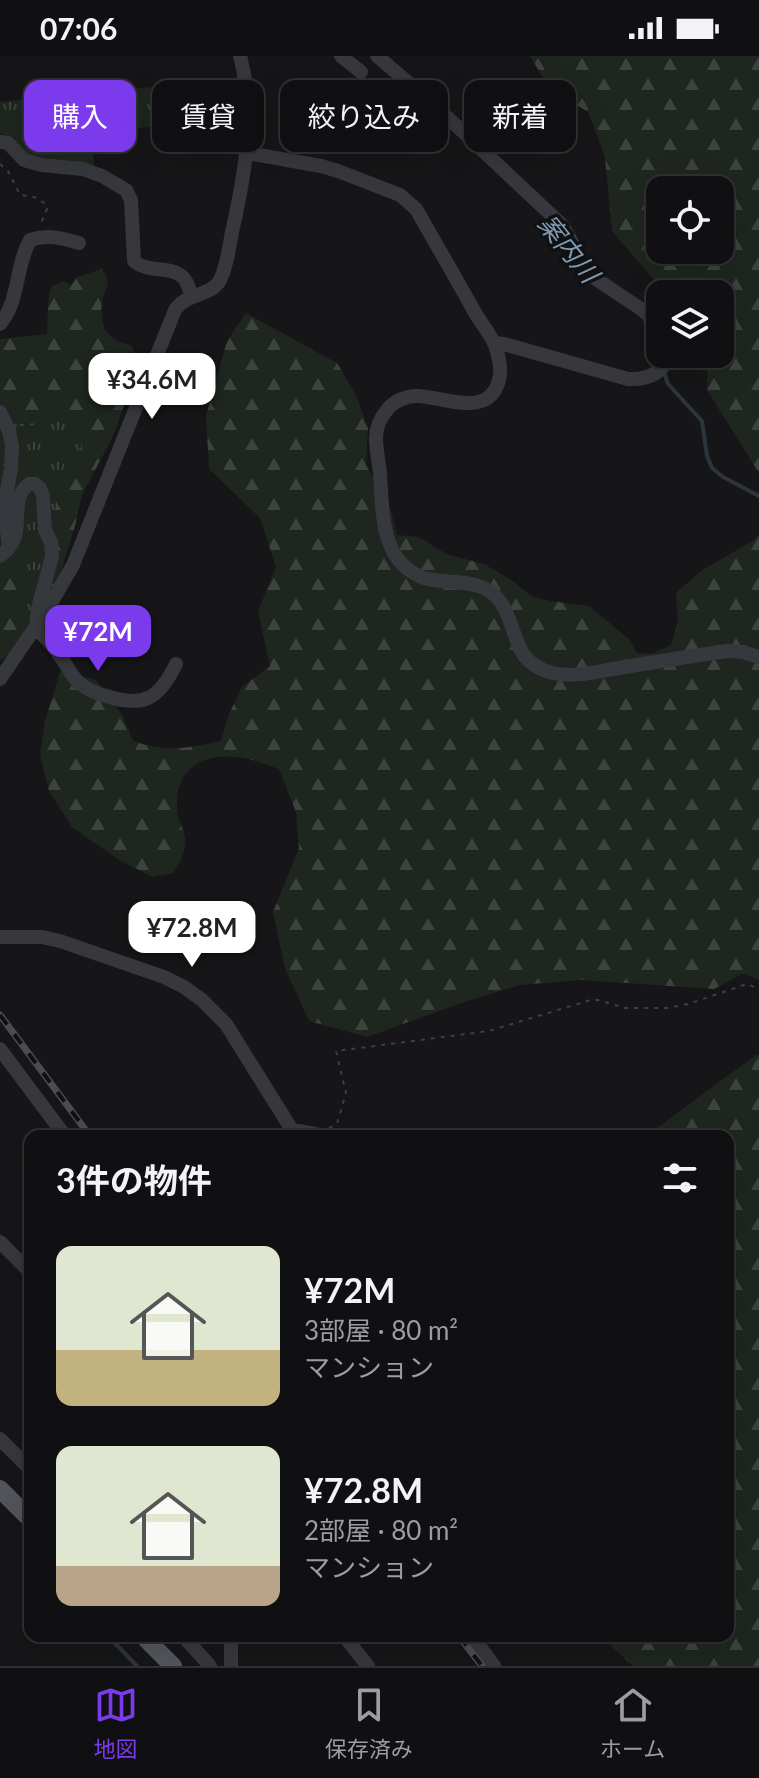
<!DOCTYPE html>
<html lang="ja">
<head>
<meta charset="utf-8">
<style>
	:root { --surface:#101012; --page:#1e1e20; --text:#f1f3f6; --muted:#9c9d9f; --line:#303032; --accent:#7c3aed }
	body { margin:0; font-family:Lato,"Noto Sans JP",sans-serif; background:var(--page); color:var(--text); height:100vh; display:flex; flex-direction:column; font-size:30px; white-space:nowrap }
	* { box-sizing:border-box; margin:0 }
	p { font-size:26px; color:var(--muted) }
	.icon { flex:none; width:44px; height:44px; fill:none; stroke:currentColor; stroke-width:2; stroke-linecap:round; stroke-linejoin:round }
	.map { position:relative; flex:1; overflow:hidden }
	.panel { position:absolute; left:24px; top:1074px; width:710px; height:512px; display:flex; flex-direction:column; background:var(--surface); border-radius:16px; box-shadow:0 8px 32px #0002,0 0 0 2px var(--line) }
	.panel>* { flex:none }
	.hud { position:absolute; left:24px; top:24px; width:712px; height:72px; display:flex; gap:16px }
	.fabs { position:absolute; left:646px; top:120px; display:grid; gap:16px }
	.fabs a { display:grid; place-items:center; width:88px; height:88px; border-radius:16px; background:var(--surface); box-shadow:0 8px 32px #0002,0 0 0 2px var(--line); font-size:40px }
	.price { position:absolute; translate:-50% -68px; padding:0 18px; border-radius:16px; background:#fff; color:#222; font-size:26px; line-height:52px; filter:drop-shadow(0 2px 4px #0008) }
	.price::after { content:''; position:absolute; left:50%; top:48px; width:24px; height:18px; margin-left:-12px; background:inherit; clip-path:polygon(0 0,100% 0,50% 100%) }
	.price.active { background:var(--accent); color:#fff }
	ul { padding:0; list-style:none }
	li { display:flex; align-items:center; gap:24px; height:200px; padding:0 32px }
	li span { display:grid; place-items:center; flex:none; width:224px; height:160px; border-radius:16px; color:#555 }
	li>.icon { margin-inline-start:auto }
	span .icon { width:96px; height:96px; fill:#fffc; stroke-width:1 }
	li b { font-size:34px }
	h2 { display:flex; justify-content:space-between; align-items:center; height:96px; padding:0 32px; font-size:34px }
	.chip { padding:0 28px; border-radius:16px; background:var(--surface); box-shadow:0 8px 32px #0002,0 0 0 2px var(--line); font-size:28px; line-height:72px }
	.chip.active { background:var(--accent); color:#fff }
	.status { display:flex; justify-content:space-between; align-items:center; height:56px; padding:0 40px; background:var(--surface); direction:ltr }
	.status svg { height:22px; fill:currentColor }
	.tabs { display:flex; justify-content:space-around; align-items:center; height:112px; border-top:2px solid var(--line); background:var(--surface); font-size:22px; color:var(--muted) }
	.tabs a { display:grid; justify-items:center; gap:4px }
	.tabs .active { color:var(--accent) }
	.map>svg:first-child { display:block }
	.forest { fill:url(#forest-firs); fill-rule:evenodd }
	.park { fill:url(#park-tufts) }
	.lines { fill:none; stroke-linecap:round; stroke-linejoin:round }
	.stream { stroke:#2c353c; stroke-width:4 }
	.path { stroke:#3d3f44; stroke-width:2; stroke-dasharray:4 6; stroke-linecap:butt }
	.minor { stroke:#37383d; stroke-width:14 }
	.major { stroke:#53555c; stroke-width:18 }
	.rail-casing { stroke:#4a4c52; stroke-width:7 }
	.rail { stroke:#111113; stroke-width:4; stroke-dasharray:12; stroke-linecap:butt }
	.labels { text-anchor:middle; dominant-baseline:central; stroke-width:7; stroke-linejoin:round; paint-order:stroke }
	.water-label { font-size:26px; font-style:italic; fill:#7f9bb3; stroke:#111113 }
</style>
</head>
<body>
<div class="status"><b>07:06</b><svg viewBox="0 0 49 12"><path d="M0 12V9h3v3zM5 12V6h3v6zM10 12V3h3v9zM15 12V0h3v12zM26 1h20v11H26zM47 4h2v5h-2z"/></svg></div>
<div class="map">
<svg width="759" height="1610" viewBox="0 0 759 1610">
	<defs>
		<pattern id="forest-firs" width="22" height="20" patternUnits="userSpaceOnUse" patternTransform="scale(2)"><rect width="22" height="20" fill="#1e261f"/><path d="M5 1l3.5 6h-7zM16 11l3.5 6h-7z" fill="#3c433d"/></pattern>
		<pattern id="park-tufts" width="24" height="20" patternUnits="userSpaceOnUse" patternTransform="scale(2)"><rect width="24" height="20" fill="#1e261f"/><path d="M3 7l-1-3M5 7V3M7 7l1-3M15 17l-1-3M17 17v-4M19 17l1-3" fill="none" stroke="#3c433d"/></pattern>
	</defs>
	<rect width="100%" height="100%" fill="#161618"/>
	<path class="forest" d="M530,0H759V417L707,334L708,298H720V238H666L612,175L605,101L588,56L550,33ZM720,134V194H660V134Z
		M102,213C113,231 105,229 102,246C100,256 103,266 105,275L117,285L132,290L137,306L129,336L113,380L82,439L75,470L58,525L11,597L0,605V283L47,278C48,263 47,246 51,231L63,225L71,229L77,221Z
		M246,257L337,307L356,339L368,372L366,409L390,451L397,479L419,481L446,498L484,508L513,525L533,541L551,545L589,550L629,583L637,597L652,598L671,589L678,565L676,537L701,515L754,484L759,479V923L742,918L714,933L582,924L520,929L467,945L367,981L309,965L285,912L273,856L299,792L296,756L279,713C268,709 255,704 243,702C205,695 175,711 177,752C177,763 184,772 185,782C187,794 180,807 173,817L153,821L119,804L72,771L49,735L40,699L45,665L60,616L96,624L123,660L133,685C166,697 187,692 221,685L229,658L242,631L270,610L258,555L276,511L260,462L209,413L206,360L227,285Z
		M756,999H759V1610H633L600,1580H728V1080H646Z"/>
	<path class="park" d="M178,29L197,34L200,42L205,68L116,73V83L93,84L94,111L27,100L0,77V46L65,38Z
		M0,340L14,360L28,356L53,354L77,368L82,391L67,403L57,428L55,460L57,495L56,525L27,572L20,565L26,521L6,520L0,524Z"/>
	<g class="lines">
		<path class="stream" d="M645,265L653,276L661,305
			M663,313L668,328L702,365L707,400L712,412L723,421L759,440
			M108,1580L137,1610"/>
		<path class="path" d="M0,108L8,115L20,139L34,141L46,148L47,153L41,167
			M20,369L39,368
			M329,1072L337,1068L346,1037L336,995L489,975L594,943L625,952H667L688,948L747,928L759,933"/>
		<path class="minor" d="M341,0L361,16
			M377,0L431,46L562,169L585,209L593,221L641,253L660,269
			M0,86L8,87L24,104L41,109L83,113L102,120L126,134L131,144L134,205C154,222 184,201 191,240
			M247,97L321,110L338,115L400,139L416,153C435,186 454,219 473,253C479,265 490,277 495,289C498,298 501,310 500,319C493,364 447,342 419,340C407,339 394,345 387,354C380,362 376,373 376,382C376,394 379,406 380,418C383,457 380,506 424,522C443,528 465,523 484,532C510,544 510,576 523,598C530,608 542,615 553,617C574,622 598,615 619,612C655,606 691,600 727,595L743,596L759,601
			M0,268C20,244 15,211 30,184C48,178 62,182 79,187
			M494,287L504,288L628,323C647,324 663,318 669,298
			M0,356L9,375L12,390L11,413L4,449L9,492
			M0,500C31,479 5,446 29,428H35L40,432L43,440L45,474L51,486L52,500L38,552L36,571C44,581 53,589 60,600C67,609 70,618 78,626C86,633 95,637 106,640C144,652 159,643 176,608
			M0,623L47,554L73,509L175,254C187,236 211,241 220,224C227,211 229,191 232,176C245,118 256,59 240,0
			M0,881H42L60,885L164,921L184,931L202,944L226,968L292,1074L316,1078
			M0,993L65,1080
			M0,1186L30,1216
			M0,1383L30,1413
			M183,1580L210,1610
			M344,1580L368,1610
			M472,1580L494,1610
			M231,1610V1580"/>
		<path class="major" d="M0,1433L30,1463
			M143,1580L173,1610"/>
		<defs>
			<path id="rail" d="M0,959L90,1080
				M459,1580L482,1610"/>
		</defs>
		<use href="#rail" class="rail-casing"/>
		<use href="#rail" class="rail"/>
	</g>
	<g class="labels">
		<g class="water-label">
			<text transform="translate(569 192) rotate(51)">案内川</text>
		</g>
	</g>
</svg>
<div class="fabs">
<a><svg class="icon" aria-label="locate" viewBox="0 0 24 24"><circle cx="12" cy="12" r="6"/><path d="M12 2v4M12 18v4M2 12h4M18 12h4"/></svg></a>
<a><svg class="icon" aria-label="layers" viewBox="0 0 24 24"><path d="M12 4l9 5-9 5-9-5zM3 14l9 5 9-5"/></svg></a>
</div>
<b class="price" style="left:152px;top:365px">¥34.6M</b>
<b class="price active" style="left:98px;top:617px">¥72M</b>
<b class="price" style="left:192px;top:913px">¥72.8M</b>
<div class="hud">
<a class="chip active">購入</a>
<a class="chip">賃貸</a>
<a class="chip">絞り込み</a>
<a class="chip">新着</a>
</div>
<section class="panel">
<h2>3件の物件<svg class="icon" aria-label="filters" viewBox="0 0 24 24"><path d="M4 7h16M4 17h16"/><circle cx="9" cy="7" r="2"/><circle cx="15" cy="17" r="2"/></svg></h2>
<ul>
<li><span style="background:linear-gradient(#dfe7d0 65%,#c2b280 0)"><svg class="icon" aria-label="home" viewBox="0 0 24 24"><path d="M3 11l9-7 9 7M6 9v11h12V9"/></svg></span><div><b>¥72M</b><p>3部屋 · 80 m²</p><p>マンション</p></div></li>
<li><span style="background:linear-gradient(#dfe7d0 75%,#b9a48a 0)"><svg class="icon" aria-label="home" viewBox="0 0 24 24"><path d="M3 11l9-7 9 7M6 9v11h12V9"/></svg></span><div><b>¥72.8M</b><p>2部屋 · 80 m²</p><p>マンション</p></div></li>
</ul>
</section>
</div>
<nav class="tabs">
<a class="active"><svg class="icon" aria-label="map" viewBox="0 0 24 24"><path d="M3 6l6-2 6 2 6-2v14l-6 2-6-2-6 2zM9 4v14M15 6v14"/></svg>地図</a>
<a><svg class="icon" aria-label="saved" viewBox="0 0 24 24"><path d="M7 4h10v16l-5-4-5 4z"/></svg>保存済み</a>
<a><svg class="icon" aria-label="home" viewBox="0 0 24 24"><path d="M3 11l9-7 9 7M6 9v11h12V9"/></svg>ホーム</a>
</nav>
</body>
</html>
